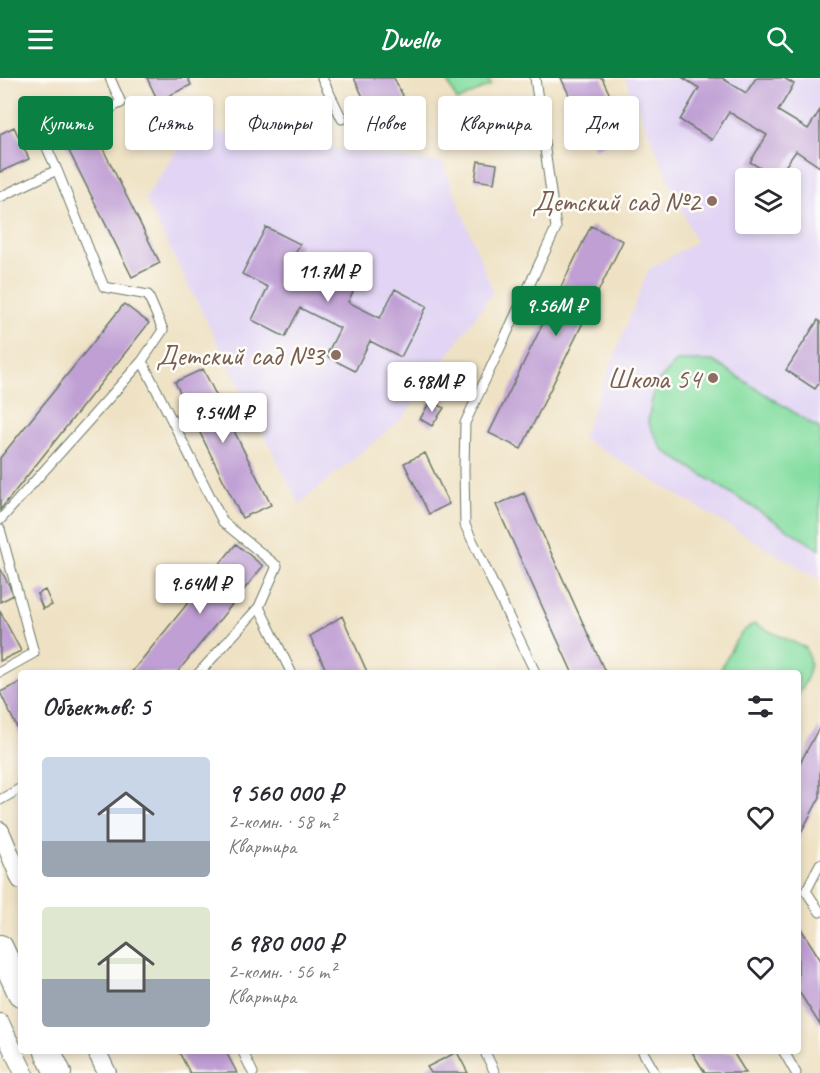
<!DOCTYPE html>
<html lang="ru">
<head>
<meta charset="utf-8">
<style>
	:root { --surface:#fff; --page:#f2f2f3; --text:#2b2b33; --muted:#7c7c81; --accent:#0b8043 }
	body { margin:0; font-family:Caveat,sans-serif; background:var(--page); color:var(--text); height:100vh; display:flex; flex-direction:column; font-size:22px; white-space:nowrap }
	* { box-sizing:border-box; margin:0 }
	p { font-size:20px; color:var(--muted) }
	.icon { flex:none; width:33px; height:33px; fill:none; stroke:currentColor; stroke-width:2; stroke-linecap:round; stroke-linejoin:round }
	.map { position:relative; flex:1; overflow:hidden }
	.drawer { position:absolute; left:18px; top:592px; width:783px; height:384px; display:flex; flex-direction:column; background:var(--surface); border-radius:6px; box-shadow:0 3px 9px #0003 }
	.drawer>* { flex:none }
	.guide { position:absolute; left:18px; top:18px; width:784px; height:54px; display:flex; gap:12px }
	.fabs { position:absolute; left:735px; top:90px; display:grid; gap:12px }
	.fabs a { display:grid; place-items:center; width:66px; height:66px; border-radius:6px; background:var(--surface); box-shadow:0 3px 9px #0003; font-size:30px }
	.price { position:absolute; translate:-50% -51px; padding:0 14px; border-radius:6px; background:#fff; color:#222; font-size:20px; line-height:39px; filter:drop-shadow(0 2px 3px #0008) }
	.price::after { content:''; position:absolute; left:50%; top:36px; width:18px; height:14px; margin-left:-9px; background:inherit; clip-path:polygon(0 0,100% 0,50% 100%) }
	.price.current { background:var(--accent); color:#fff }
	ul { padding:0; list-style:none }
	li { display:flex; align-items:center; gap:18px; height:150px; padding:0 24px }
	li span { display:grid; place-items:center; flex:none; width:168px; height:120px; border-radius:6px; color:#555 }
	li>.icon { margin-inline-start:auto }
	span .icon { width:72px; height:72px; fill:#fffc; stroke-width:1 }
	li b { font-size:26px }
	h2 { display:flex; justify-content:space-between; align-items:center; height:72px; padding:0 24px; font-size:26px }
	.pill { padding:0 21px; border-radius:6px; background:var(--surface); box-shadow:0 3px 9px #0003; font-size:21px; line-height:54px }
	.pill.current { background:var(--accent); color:#fff }
	header { display:flex; justify-content:space-between; align-items:center; height:78px; padding:0 24px; background:var(--accent); color:#fff; font-size:27px; font-weight:700 }
	.map>svg:first-child { display:block }
	.built { fill:#e1d4f4; fill-rule:evenodd }
	.green { fill:#86dea2; stroke:#528e6b; stroke-width:1.5 }
	.building { fill:#bf9fd4 }
	.lines { fill:none; stroke-linecap:round; stroke-linejoin:round }
	.lane-casing { stroke:#687766; stroke-width:11 }
	.street-casing { stroke:#687766; stroke-width:20 }
	.secondary-casing { stroke:#687766; stroke-width:28 }
	.lane { stroke:#fff; stroke-width:9 }
	.street { stroke:#fff; stroke-width:18 }
	.secondary { stroke:#fff; stroke-width:26 }
	.education-dot { fill:#8d6e63; stroke:#fdfcf7; stroke-width:2 }
	.labels { text-anchor:middle; dominant-baseline:central; stroke-width:5; stroke-linejoin:round; paint-order:stroke }
	.education-label { font-size:28px; fill:#785e54; stroke:#fdfcf7; text-anchor:end }
</style>
</head>
<body>
<header><svg class="icon" aria-label="menu" viewBox="0 0 24 24"><path d="M4 6h16M4 12h16M4 18h16"/></svg>Dwello<svg class="icon" aria-label="search" viewBox="0 0 24 24"><circle cx="10" cy="10" r="6"/><path d="M15 15l6 6"/></svg></header>
<div class="map">
<svg width="820" height="995" viewBox="0 0 820 995">
	<rect width="100%" height="100%" fill="#fdfcf7"/>
	<filter id="ink" filterUnits="userSpaceOnUse"><feTurbulence type="fractalNoise" baseFrequency=".0167" numOctaves="2"/><feDisplacementMap in="SourceGraphic" scale="12" xChannelSelector="R" yChannelSelector="G"/><feConvolveMatrix kernelMatrix="1 2 1 2 8 2 1 2 1" color-interpolation-filters="sRGB"/></filter>
	<filter id="wash" filterUnits="userSpaceOnUse"><feTurbulence type="fractalNoise" baseFrequency=".008" numOctaves="4" result="noise"/><feDisplacementMap in="SourceGraphic" scale="24" xChannelSelector="R" yChannelSelector="G"/><feGaussianBlur stdDeviation="1.35" result="paint"/><feColorMatrix in="noise" values="0 0 0 0 0 0 0 0 0 0 0 0 0 0 0 0 0 1.4 0 .05"/><feComposite in="paint" operator="in"/></filter>
	<g filter="url(#wash)">
		<rect width="100%" height="100%" fill="#efe2c4"/>
		<path class="built" d="M625,0H820V502L582,360L649,191L696,164ZM746,100H790V146H746Z
			M191,50L443,85L493,214L403,340L299,426L145,121Z"/>
		<path class="green" d="M446,0H488L491,7L457,23Z
			M677,283H713L820,351V472L663,372L648,344L655,307Z
			M754,546L806,570C814,591 808,599 798,618V596L719,595C729,577 735,555 754,546Z"/>
		<g id="blocks">
			<path class="building" d="M147,0H188L191,7L158,23Z
				M354,0H394L409,30L376,46Z
				M561,0H602L628,56L595,71Z
				M683,0H722L746,15L756,0H784L794,6L778,33L808,51L820,32V89L796,73L777,100L750,84L767,57L729,34L712,62L680,42L699,10Z
				M14,49L29,81L0,94V56Z
				M92,49L160,185L132,199L64,63Z
				M478,83L497,86L494,105L475,102Z
				M591,148L623,163L521,371L489,355Z
				M266,149L300,166L286,195L316,210L331,180L362,196L348,224L380,240L395,211L427,228L401,279L370,263L355,293L326,278L340,250L300,230L285,259L252,242L268,209L242,196Z
				M124,226L149,245L0,432V380Z
				M818,242L820,244V304L815,311L786,292Z
				M203,291L271,427L242,440L175,304Z
				M431,322L444,330L432,348L420,341Z
				M425,375L449,426L429,436L404,385Z
				M524,415L606,596H573L496,427Z
				M236,466L263,488L176,596H130Z
				M0,490L14,517L0,524Z
				M45,512L52,527L43,531L37,516Z
				M0,533L21,573L0,583Z
				M342,538L368,596H328L310,558Z
				M21,604V658L0,614Z
				M820,648V719L798,760V689Z
				M798,846L820,881V947L798,912Z
				M179,974H226L237,995H190Z
				M457,974L468,995H431L427,989Z
				M692,974H733L746,995H705Z"/>
		</g>
	</g>
	<g filter="url(#ink)">
		<use href="#blocks" fill-opacity="0" stroke="#687766" stroke-width="1.5"/>
		<g class="lines">
			<defs>
				<path id="lane" d="M110,0L121,25L43,61L57,92L104,209L148,217L163,252L142,283L223,444L277,488L259,529L198,596
					M322,0L342,41
					M535,0L556,150L465,345L464,391L465,447L536,596
					M0,119L57,92
					M0,442L142,283
					M0,451L34,575L0,594
					M259,529L292,596
					M0,722L21,710
					M820,786L806,813L820,834
					M243,974L253,995
					M485,974L495,995
					M643,974L655,995
					M784,974L796,995"/>
				<path id="street" d="M0,753L21,802
					M0,945L24,995
					M97,974L107,995"/>
				<path id="secondary" d="M0,870L21,915
					M48,974L58,995"/>
			</defs>
			<use href="#lane" class="lane-casing"/>
			<use href="#street" class="street-casing"/>
			<use href="#secondary" class="secondary-casing"/>
			<use href="#lane" class="lane"/>
			<use href="#street" class="street"/>
			<use href="#secondary" class="secondary"/>
		</g>
	</g>
	<g class="education-dot">
		<circle cx="712" cy="123" r="6"/>
		<circle cx="336" cy="277" r="6"/>
		<circle cx="713" cy="300" r="6"/>
	</g>
	<g class="labels">
		<g class="education-label">
			<text x="700" y="123">Детский сад №2</text>
			<text x="324" y="277">Детский сад №3</text>
			<text x="701" y="300">Школа 54</text>
		</g>
	</g>
</svg>
<div class="fabs">
<a><svg class="icon" aria-label="layers" viewBox="0 0 24 24"><path d="M12 4l9 5-9 5-9-5zM3 14l9 5 9-5"/></svg></a>
</div>
<b class="price" style="left:328px;top:225px">11.7M ₽</b>
<b class="price current" style="left:556px;top:259px">9.56M ₽</b>
<b class="price" style="left:432px;top:335px">6.98M ₽</b>
<b class="price" style="left:223px;top:366px">9.54M ₽</b>
<b class="price" style="left:200px;top:537px">9.64M ₽</b>
<div class="guide">
<a class="pill current">Купить</a>
<a class="pill">Снять</a>
<a class="pill">Фильтры</a>
<a class="pill">Новое</a>
<a class="pill">Квартира</a>
<a class="pill">Дом</a>
</div>
<section class="drawer">
<h2>Объектов: 5<svg class="icon" aria-label="filters" viewBox="0 0 24 24"><path d="M4 7h16M4 17h16"/><circle cx="9" cy="7" r="2"/><circle cx="15" cy="17" r="2"/></svg></h2>
<ul>
<li><span style="background:linear-gradient(#c9d6e8 70%,#9aa5b1 0)"><svg class="icon" aria-label="home" viewBox="0 0 24 24"><path d="M3 11l9-7 9 7M6 9v11h12V9"/></svg></span><div><b>9 560 000 ₽</b><p>2-комн. · 58 m²</p><p>Квартира</p></div><svg class="icon" aria-label="heart" viewBox="0 0 24 24"><path d="M12 20l-8-8c-3-5 5-10 8-4 3-6 11-1 8 4z"/></svg></li>
<li><span style="background:linear-gradient(#dfe7d0 60%,#9aa5b1 0)"><svg class="icon" aria-label="home" viewBox="0 0 24 24"><path d="M3 11l9-7 9 7M6 9v11h12V9"/></svg></span><div><b>6 980 000 ₽</b><p>2-комн. · 56 m²</p><p>Квартира</p></div><svg class="icon" aria-label="heart" viewBox="0 0 24 24"><path d="M12 20l-8-8c-3-5 5-10 8-4 3-6 11-1 8 4z"/></svg></li>
</ul>
</section>
</div>
</body>
</html>
